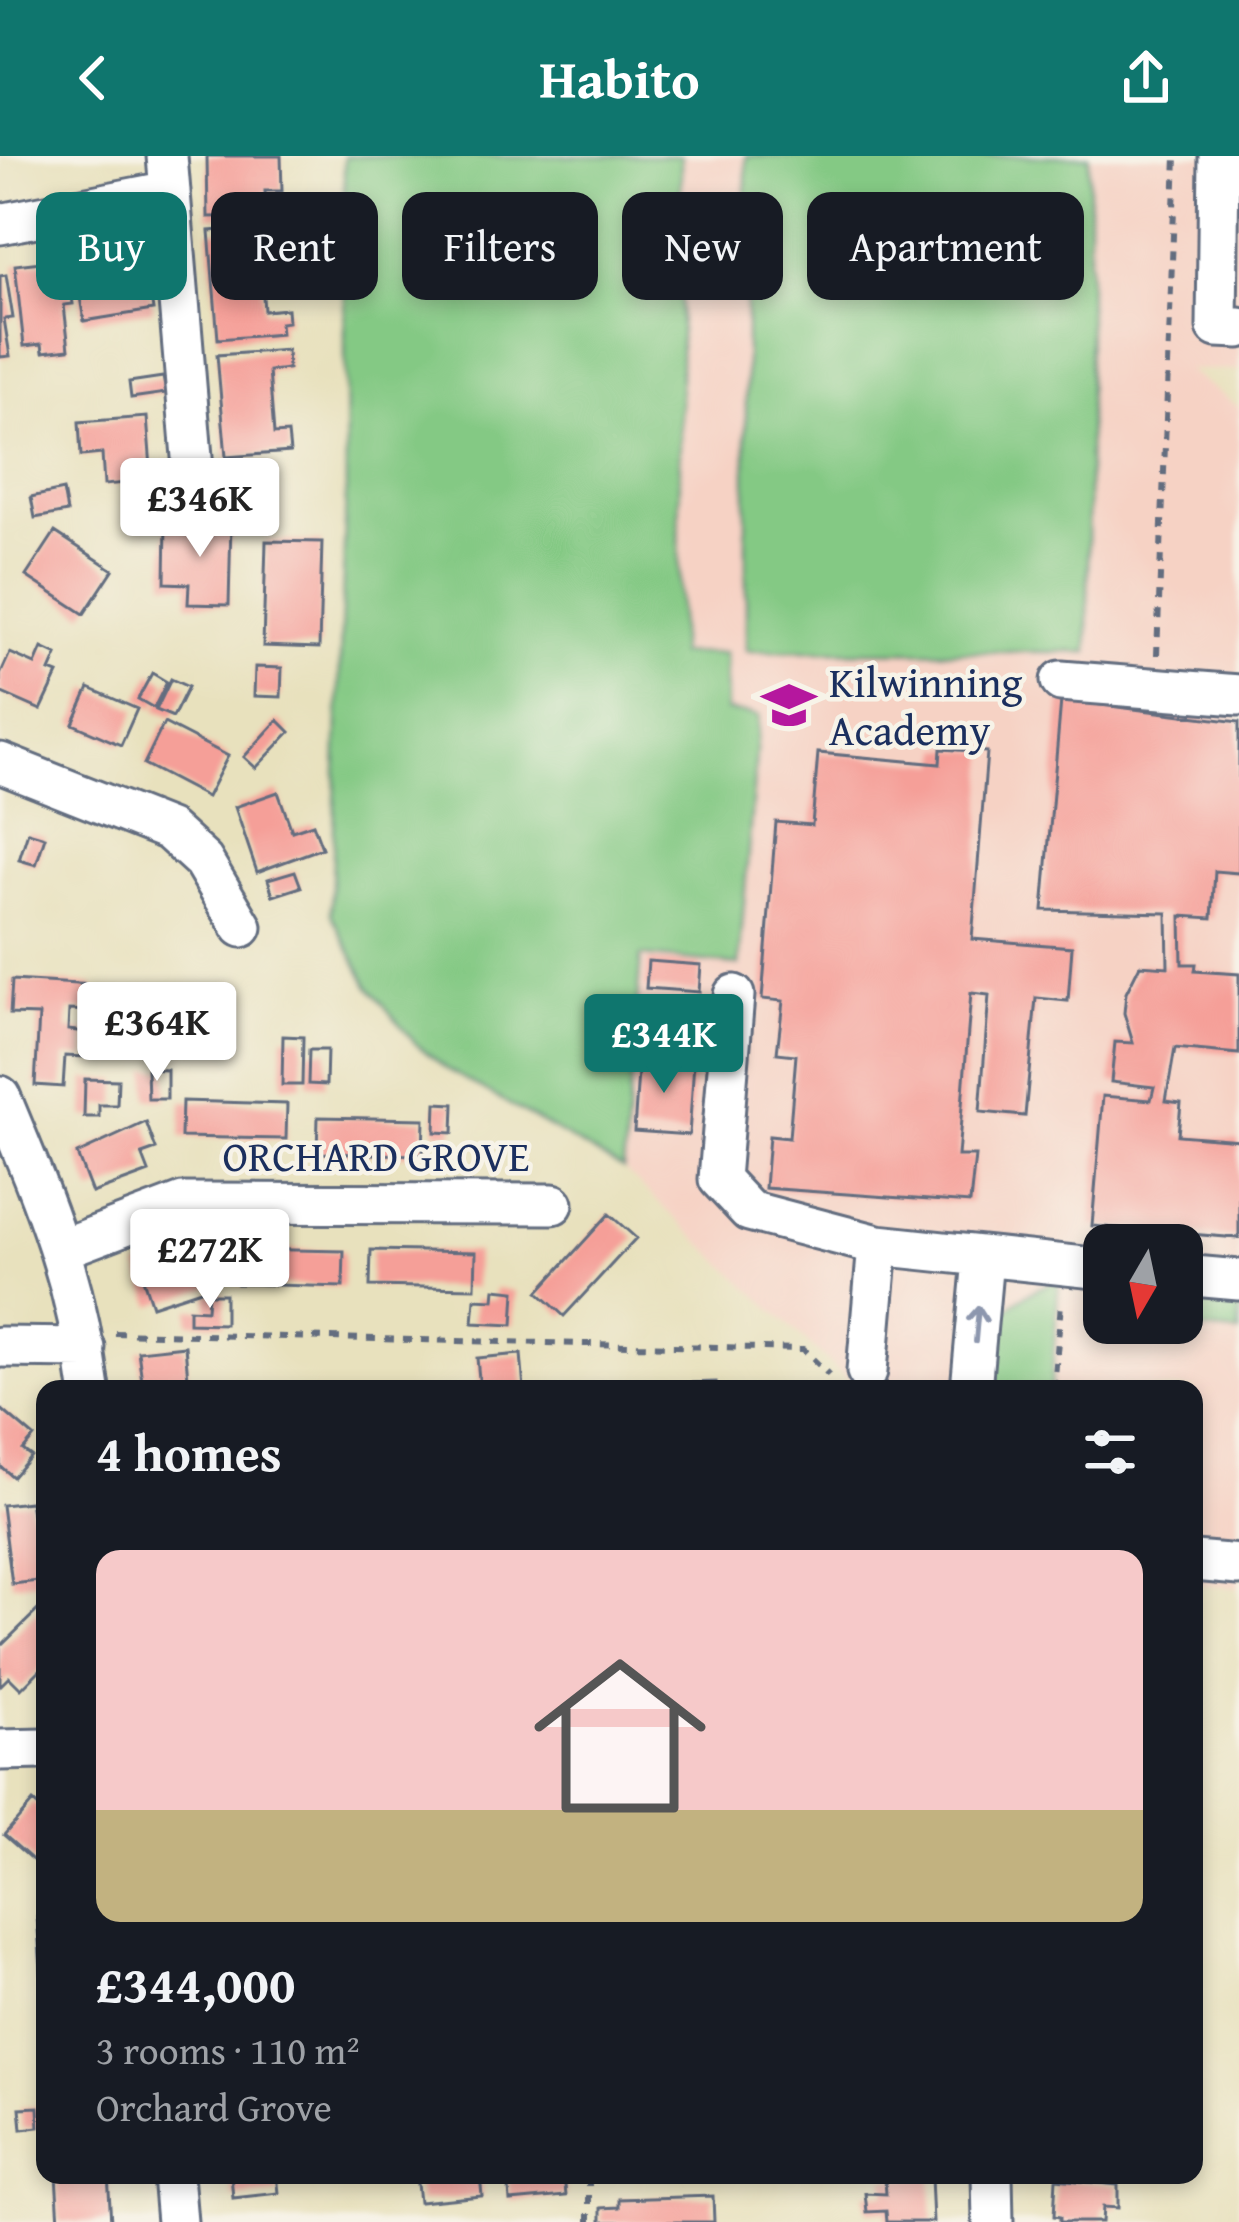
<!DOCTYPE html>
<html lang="en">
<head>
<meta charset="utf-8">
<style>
	:root { --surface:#171b24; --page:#242831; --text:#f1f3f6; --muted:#9ea1a6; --line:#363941; --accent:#0f766e }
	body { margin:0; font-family:"Gentium Book Plus",serif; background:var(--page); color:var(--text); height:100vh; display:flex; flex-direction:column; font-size:45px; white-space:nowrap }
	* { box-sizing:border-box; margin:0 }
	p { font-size:39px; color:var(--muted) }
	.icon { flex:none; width:66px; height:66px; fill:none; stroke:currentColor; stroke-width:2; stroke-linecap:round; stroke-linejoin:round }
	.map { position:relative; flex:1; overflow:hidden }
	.drawer { position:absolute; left:36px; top:1224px; width:1167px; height:804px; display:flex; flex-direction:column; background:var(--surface); border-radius:24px; box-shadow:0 6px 18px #0003 }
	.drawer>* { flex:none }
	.top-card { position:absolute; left:36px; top:36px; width:1167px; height:108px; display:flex; gap:24px }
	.needle { width:78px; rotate:189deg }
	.buttons { position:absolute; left:1083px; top:1068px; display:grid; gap:24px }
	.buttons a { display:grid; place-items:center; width:120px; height:120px; border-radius:24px; background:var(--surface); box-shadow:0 6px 18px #0003; font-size:60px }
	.price { position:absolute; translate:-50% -102px; padding:0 27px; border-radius:12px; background:#fff; color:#222; font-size:39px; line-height:78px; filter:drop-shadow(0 3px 6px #0008) }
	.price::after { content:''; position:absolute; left:50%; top:72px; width:36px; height:27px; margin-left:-18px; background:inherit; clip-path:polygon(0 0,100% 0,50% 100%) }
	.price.active { background:var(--accent); color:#fff }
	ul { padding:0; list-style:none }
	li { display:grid; align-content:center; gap:24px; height:636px; padding:0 60px }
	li+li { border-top:3px solid var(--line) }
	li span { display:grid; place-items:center; height:372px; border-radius:24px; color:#555 }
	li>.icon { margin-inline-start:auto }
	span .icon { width:216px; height:216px; fill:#fffc; stroke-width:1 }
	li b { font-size:51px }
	h2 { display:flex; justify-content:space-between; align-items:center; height:144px; padding:0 60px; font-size:51px }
	.pill { padding:0 42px; border-radius:24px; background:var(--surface); box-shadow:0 6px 18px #0003; font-size:42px; line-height:108px }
	.pill.active { background:var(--accent); color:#fff }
	header { display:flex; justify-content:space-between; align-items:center; height:156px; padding:0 60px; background:var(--accent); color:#fff; font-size:54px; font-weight:700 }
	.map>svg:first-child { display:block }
	.built { fill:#f6d2c4; fill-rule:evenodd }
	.green { fill:#84c984; stroke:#507c71; stroke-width:3 }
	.building { fill:#f59f98 }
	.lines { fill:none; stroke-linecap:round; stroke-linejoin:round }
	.minor-casing { stroke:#636d7f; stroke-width:45 }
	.path { stroke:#636d7f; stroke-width:6; stroke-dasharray:9 9; stroke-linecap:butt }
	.minor { stroke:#fff; stroke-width:39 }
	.oneway { stroke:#8d97ae }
	.labels { text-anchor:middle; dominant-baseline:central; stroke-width:9; stroke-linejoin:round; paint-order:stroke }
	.poi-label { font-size:42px; fill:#1b2f5e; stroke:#f7f3e8; text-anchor:start }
	.street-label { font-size:42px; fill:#1b2f5e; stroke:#f7f3e8 }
</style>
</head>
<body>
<header><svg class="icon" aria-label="back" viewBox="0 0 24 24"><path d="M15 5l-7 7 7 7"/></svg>Habito<svg class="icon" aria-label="share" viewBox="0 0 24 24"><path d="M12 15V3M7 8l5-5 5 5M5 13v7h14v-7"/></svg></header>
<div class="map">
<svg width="1239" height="2066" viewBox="0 0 1239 2066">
	<rect width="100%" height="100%" fill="#f7f3e8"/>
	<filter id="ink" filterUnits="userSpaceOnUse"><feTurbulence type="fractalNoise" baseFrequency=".00833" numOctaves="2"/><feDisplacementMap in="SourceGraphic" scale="24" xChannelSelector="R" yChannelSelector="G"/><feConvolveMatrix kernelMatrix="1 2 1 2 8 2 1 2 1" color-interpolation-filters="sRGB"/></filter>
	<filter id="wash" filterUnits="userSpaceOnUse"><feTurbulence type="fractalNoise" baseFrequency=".004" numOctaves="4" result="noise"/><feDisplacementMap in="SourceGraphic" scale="48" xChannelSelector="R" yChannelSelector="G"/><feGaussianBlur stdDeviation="2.7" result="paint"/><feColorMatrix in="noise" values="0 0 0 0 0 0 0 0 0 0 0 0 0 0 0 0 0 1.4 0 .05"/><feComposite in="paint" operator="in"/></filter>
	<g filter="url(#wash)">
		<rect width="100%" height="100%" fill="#e8e1bd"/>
		<path class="built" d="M344,0H1239V214H1187L1239,251V1432L1194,1429V1233H857L623,1013L447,913L414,887L369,831L331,758L346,339ZM1104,1089H1182V1167H1104Z"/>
		<path class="green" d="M344,0H681L679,498L725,497L726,555L759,560L739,809L641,800L623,1013L447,913L415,887L369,831L331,758L346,339Z
			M746,0H1089L1088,496L746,495Z
			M1059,1124L1051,1233H983C993,1170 994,1147 1059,1124Z
			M1182,1135L1239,1140V1177L1125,1167H1182Z"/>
		<g id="blocks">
			<path class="building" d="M207,0H281L282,35H265L266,60L208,61Z
				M280,70L283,112L261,113L264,155L287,153L288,166L280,167L281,178L218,183L209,75Z
				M143,88L153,154L84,165L73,99Z
				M67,103L73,148L64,149L69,193L43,196L42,188L24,190L15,109Z
				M6,119L13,162L4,163L10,200L0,201V120Z
				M287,194L288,213L269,215L274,278L288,277L290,296L226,301L217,199Z
				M163,221L166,237L131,242L129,226Z
				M147,261L152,325L104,329L102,298L81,300L79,266Z
				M63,334L67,356L35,362L31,341Z
				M166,365L231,366L229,449L188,448L189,428L165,427Z
				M55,376L113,414L84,458L26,420Z
				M266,385L322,386L319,492L263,490Z
				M42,492L57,499L50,515L58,518L41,554L0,536V519L10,497L35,508Z
				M255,511L282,512L281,541L254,540Z
				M152,517L167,526L154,552L138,543Z
				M171,523L188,531L173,561L156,554Z
				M89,532L137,553L121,589L73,568Z
				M1061,544L1239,566V717L1215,715L1212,762L1181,760L1182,808H1196L1195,815L1239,818V898L1175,892L1166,945L1181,947L1178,979L1239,984V1082L1092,1070L1103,940L1151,944L1154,931L1111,926L1115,886L1133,887L1124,857L1126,837L1140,809L1168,811L1167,757L1043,754Z
				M278,564L290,576L256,612L244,601Z
				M164,567L228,600L207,641L144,608Z
				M941,593L987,596L972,783L1072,791L1068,845L1036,842L1025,960L980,956L989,839L971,837L958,1000H975L970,1047L765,1032L769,980L789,982L796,899L777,897L783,845L762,843L776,666L812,669L818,597L940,608Z
				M278,636L292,675L313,668L322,692L257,716L235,651Z
				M28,676L45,681L36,709L19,704Z
				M295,715L301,731L273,740L268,723Z
				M648,805L701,809L699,836L646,832Z
				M12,824L93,829L92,855L69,854L68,874L86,876L85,901L65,900L63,931L35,929L39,859L10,858Z
				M283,880L303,881L302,929H282Z
				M309,894H327L326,929L308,928Z
				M639,902L694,906L689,979L634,975Z
				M147,913L167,914V943H148Z
				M85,923L118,924L117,949H99V961H84Z
				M182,945L287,948L286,983L181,981Z
				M436,947L454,948L453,977L435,976Z
				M318,961L424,963L423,999L317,997Z
				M146,966L156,993L142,998L149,1016L92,1037L77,998Z
				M609,1058L636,1082L564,1160L538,1136Z
				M197,1092L210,1131L152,1150L139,1111Z
				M238,1093L344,1095L343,1131L237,1128Z
				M371,1094L476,1096L475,1132L370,1130Z
				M495,1133L515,1135L513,1169L473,1167L475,1143L494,1144Z
				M208,1138H225V1168L189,1167V1153L207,1154Z
				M185,1190L189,1233H143L138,1195Z
				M521,1198L524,1233H480L477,1202Z
				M716,1226V1233H657V1228Z
				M0,1252L34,1281L23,1294L31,1300L13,1321L0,1310Z
				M30,1346L32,1358L45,1357V1414L38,1415L39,1425L12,1428L2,1349Z
				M40,1452L45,1458V1509L21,1533L9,1521L0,1530V1491Z
				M33,1646L45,1656V1715L4,1679Z
				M45,1760V1827H42L37,1761Z
				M38,1951L39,1971L22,1973L20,1952Z
				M56,2019H108L111,2066H59Z
				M231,2019H277L279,2037L233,2042Z
				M416,2019H480L482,2040L419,2046Z
				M508,2019H564L566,2040L510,2045Z
				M931,2021L933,2066H887L886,2055L867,2056L865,2037L886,2038L885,2023Z
				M1056,2023L1118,2029V2052L1103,2051L1102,2066H1060V2061L1054,2060Z
				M713,2040L714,2066H601V2052L619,2051V2043Z"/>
		</g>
	</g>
	<g filter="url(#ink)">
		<use href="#blocks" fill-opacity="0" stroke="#636d7f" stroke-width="3"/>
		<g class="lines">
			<defs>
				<path id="minor" d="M167,0L194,325
					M1219,0L1217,171L1239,172
					M0,68L170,35
					M1061,525L1239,539
					M0,607L169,674L203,705L242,771
					M734,839L719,1023L749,1055L878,1089
					M0,940C44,1046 75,1117 90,1233
					M64,1092L183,1047L553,1048
					M1182,1119L1239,1124
					M0,1191L85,1192
					M867,1215L878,1089L1104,1113
					M971,1233L983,1103
					M1194,1405L1239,1409
					M0,1594L45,1593
					M173,2019L177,2066
					M992,2019L993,2066"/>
			</defs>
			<use href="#minor" class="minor-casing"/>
			<path class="path" d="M1157,499L1176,0
				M115,1177L803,1193L829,1219
				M1054,1233L1061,1147
				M589,2066V2019"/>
			<use href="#minor" class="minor"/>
		</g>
		<defs><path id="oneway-shaft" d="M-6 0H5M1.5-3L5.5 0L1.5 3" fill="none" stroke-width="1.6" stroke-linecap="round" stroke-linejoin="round" transform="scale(3)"/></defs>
		<use class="oneway" href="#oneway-shaft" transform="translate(977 1168) rotate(-85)"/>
	</g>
	<defs>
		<symbol id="school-bare" viewBox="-9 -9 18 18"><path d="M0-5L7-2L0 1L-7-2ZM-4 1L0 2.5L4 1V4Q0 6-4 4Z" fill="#b5179e" stroke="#f7f3e8" stroke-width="2.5" paint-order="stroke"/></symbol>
	</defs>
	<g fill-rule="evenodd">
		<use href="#school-bare" x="751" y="511" width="76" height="76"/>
	</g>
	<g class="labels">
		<g class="poi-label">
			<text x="829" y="525">Kilwinning<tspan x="829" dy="48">Academy</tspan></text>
		</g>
		<g class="street-label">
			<text x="376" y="999">ORCHARD GROVE</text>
		</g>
	</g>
</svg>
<div class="buttons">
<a><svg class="needle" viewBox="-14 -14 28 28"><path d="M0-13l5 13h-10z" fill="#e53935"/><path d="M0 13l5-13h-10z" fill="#9ea1a6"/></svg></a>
</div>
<b class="price" style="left:200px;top:404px">£346K</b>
<b class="price" style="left:157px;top:928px">£364K</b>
<b class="price active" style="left:664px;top:940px">£344K</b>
<b class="price" style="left:210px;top:1155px">£272K</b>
<div class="top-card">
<a class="pill active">Buy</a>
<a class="pill">Rent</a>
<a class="pill">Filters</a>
<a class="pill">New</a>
<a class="pill">Apartment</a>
</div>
<section class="drawer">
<h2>4 homes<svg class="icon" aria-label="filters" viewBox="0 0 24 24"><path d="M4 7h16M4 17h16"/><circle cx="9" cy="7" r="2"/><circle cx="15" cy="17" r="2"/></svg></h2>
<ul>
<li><span style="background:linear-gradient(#f6c9c9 70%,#c2b280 0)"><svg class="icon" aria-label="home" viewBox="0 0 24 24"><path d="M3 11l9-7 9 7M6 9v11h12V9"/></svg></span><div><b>£344,000</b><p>3 rooms · 110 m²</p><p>Orchard Grove</p></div></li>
</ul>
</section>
</div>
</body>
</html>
